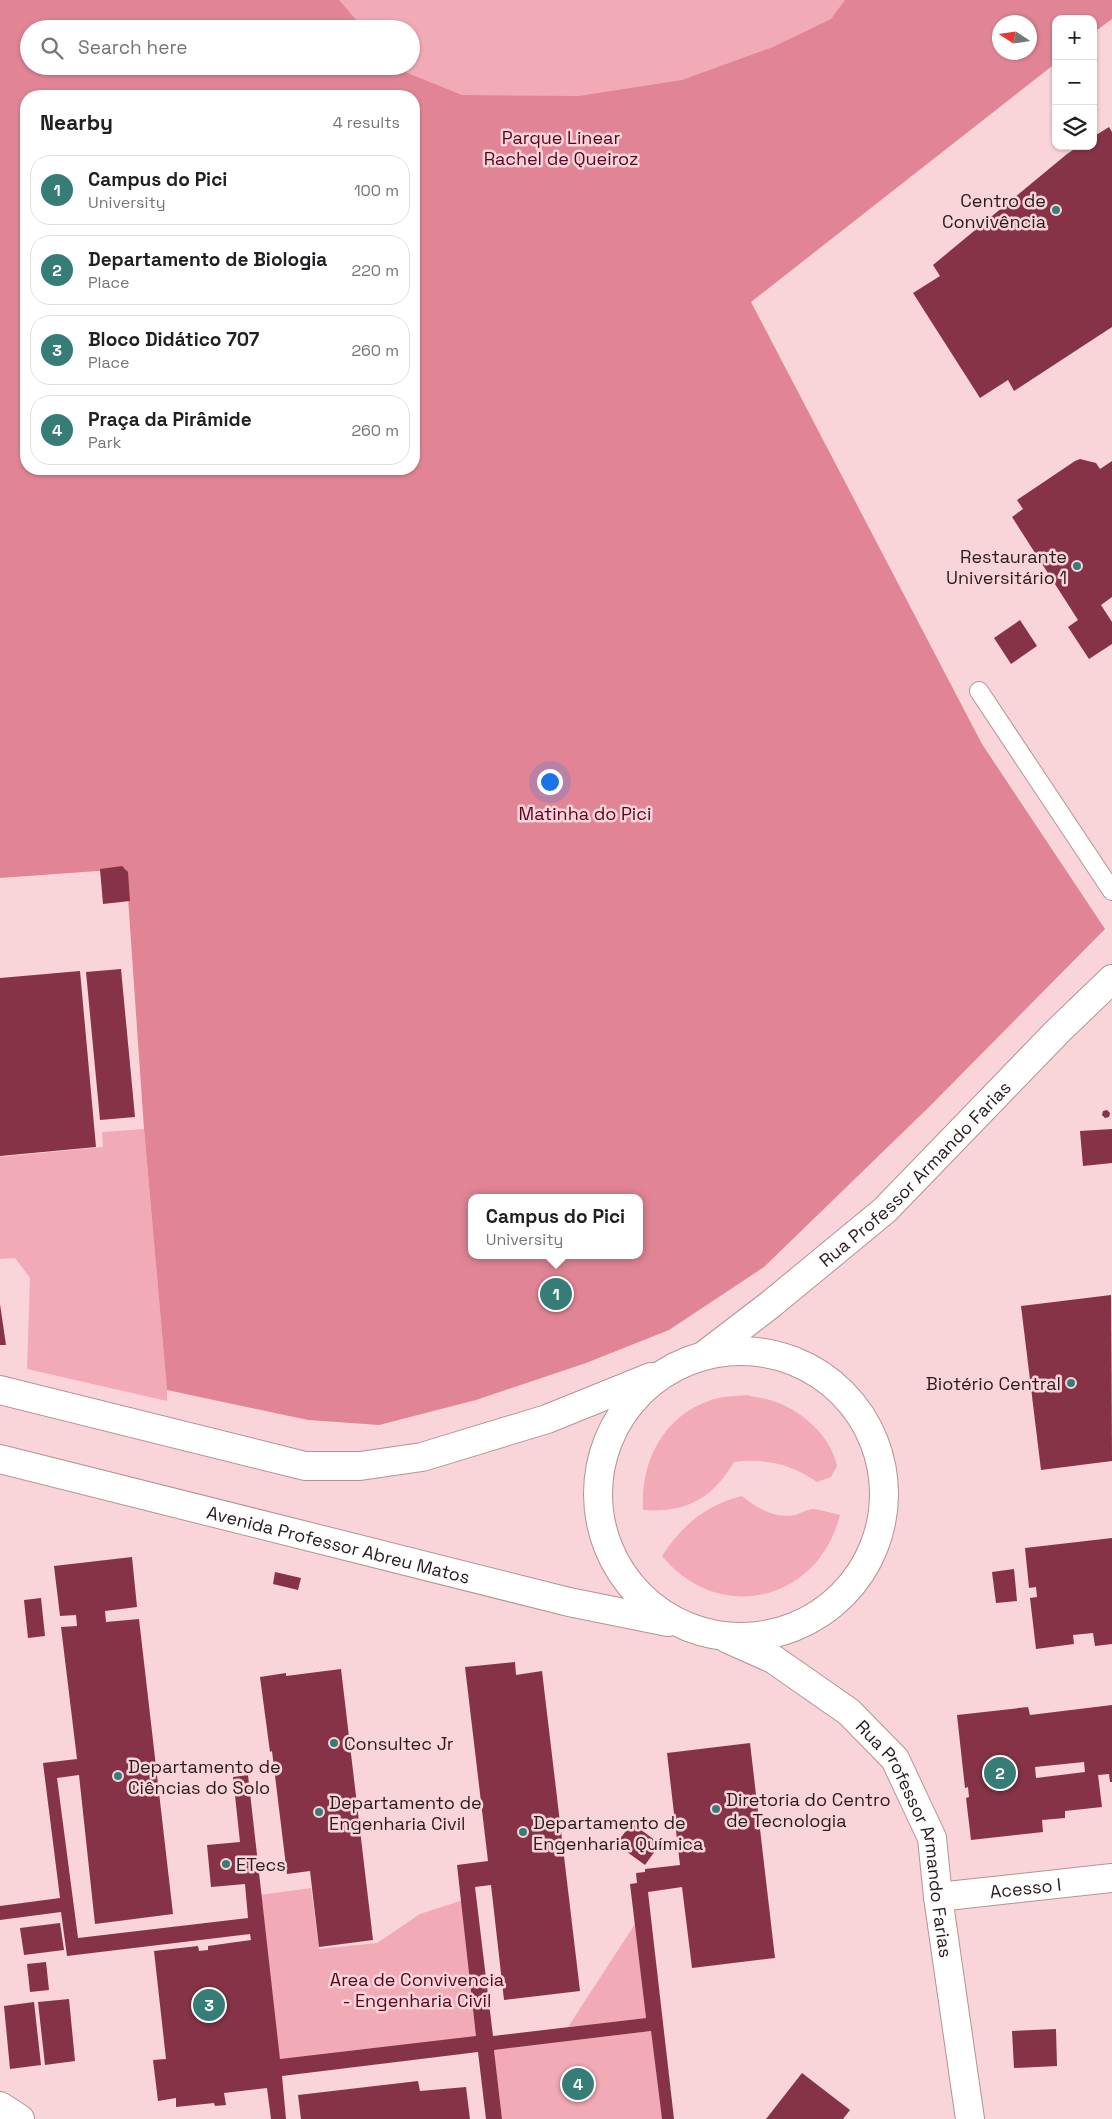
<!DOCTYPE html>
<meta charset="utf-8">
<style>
:root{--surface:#fff;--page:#f6f6f6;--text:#202124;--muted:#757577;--line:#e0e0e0;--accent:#367d77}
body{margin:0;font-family:"Space Grotesk",sans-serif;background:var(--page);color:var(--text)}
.controls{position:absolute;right:15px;top:15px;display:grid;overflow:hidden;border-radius:10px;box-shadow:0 1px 4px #0004}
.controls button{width:45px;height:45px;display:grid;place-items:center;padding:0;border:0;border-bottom:1px solid var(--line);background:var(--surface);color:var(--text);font:25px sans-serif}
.compass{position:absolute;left:992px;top:15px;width:45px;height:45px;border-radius:50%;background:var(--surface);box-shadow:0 1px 4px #0004;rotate:282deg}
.you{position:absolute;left:549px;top:781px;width:18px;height:18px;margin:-12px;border:4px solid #fff;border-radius:50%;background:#1a73e8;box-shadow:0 0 0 8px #1a73e833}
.badge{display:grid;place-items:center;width:32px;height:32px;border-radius:50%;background:var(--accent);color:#fff;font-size:16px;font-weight:700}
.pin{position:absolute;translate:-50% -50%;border:2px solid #fff;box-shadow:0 1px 5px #0006}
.popup{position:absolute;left:468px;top:1194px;width:175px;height:65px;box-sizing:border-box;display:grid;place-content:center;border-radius:10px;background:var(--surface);filter:drop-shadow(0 1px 4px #0005);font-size:16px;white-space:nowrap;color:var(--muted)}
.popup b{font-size:19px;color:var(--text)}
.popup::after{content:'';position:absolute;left:50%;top:100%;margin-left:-10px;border:10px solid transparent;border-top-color:var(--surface)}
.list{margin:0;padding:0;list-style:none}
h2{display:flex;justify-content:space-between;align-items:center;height:65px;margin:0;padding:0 20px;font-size:21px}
h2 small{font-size:16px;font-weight:400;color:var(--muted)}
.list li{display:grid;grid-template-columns:32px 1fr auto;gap:15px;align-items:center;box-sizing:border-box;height:70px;margin:0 10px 10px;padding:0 10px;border:1px solid var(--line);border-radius:20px}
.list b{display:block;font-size:19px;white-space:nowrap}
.list p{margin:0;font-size:16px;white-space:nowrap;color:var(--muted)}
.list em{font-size:16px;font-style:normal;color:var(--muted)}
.icon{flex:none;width:28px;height:28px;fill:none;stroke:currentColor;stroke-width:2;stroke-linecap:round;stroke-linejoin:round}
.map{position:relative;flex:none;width:1112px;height:2119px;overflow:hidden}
.search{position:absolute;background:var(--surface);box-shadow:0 1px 4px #0004;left:20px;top:20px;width:400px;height:55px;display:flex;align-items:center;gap:12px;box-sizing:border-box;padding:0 18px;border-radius:28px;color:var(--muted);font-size:19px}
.panel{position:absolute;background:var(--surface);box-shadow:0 1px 4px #0004;left:20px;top:90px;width:400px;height:385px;border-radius:20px}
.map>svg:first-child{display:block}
</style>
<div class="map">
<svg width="1112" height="2119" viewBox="0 0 1112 2119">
<rect width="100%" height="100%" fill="#f9d5da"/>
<g fill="#f2aab6" fill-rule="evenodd">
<path d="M0,0H1099L1000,22L869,113L414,96H26V469L40,769ZM29,29H411V66H29Z"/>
<polygon points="144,1129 167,1390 167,1401 27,1369 30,1278 15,1258 0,1259 0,1157 103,1147 102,1132"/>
<path d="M747,1395C754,1397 763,1398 770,1400C799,1408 831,1435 837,1466L831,1477L817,1482C791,1464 765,1458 734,1462C712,1499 686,1513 643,1510C640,1457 668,1408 723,1397C731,1396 739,1396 747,1395Z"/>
<path d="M742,1496C757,1508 774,1519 795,1515C801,1513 808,1509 813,1509C822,1510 831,1513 840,1515C818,1602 719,1625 662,1556C682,1525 706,1505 742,1496Z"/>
<polygon points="311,1888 319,1949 377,1943 420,1914 469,1898 485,2043 273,2068 253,1896"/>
<polygon points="635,1924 646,2018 568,2027"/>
<polygon points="651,2031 662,2119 502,2119 494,2050"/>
</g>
<path fill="#e18596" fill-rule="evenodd" d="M0,0H339L364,29H29V66H397L400,70L462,95L579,96L682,80L773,47L831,19L845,0H1112V19L1093,33V19H1056V63L751,302L982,744L1105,929L929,1107L764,1267L669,1330L586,1363L476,1400L379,1425L308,1420L167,1390L144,1129L126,869L0,878ZM1000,22H1030V52H1000ZM26,96H414V469H26ZM472,1198H640V1255H472Z"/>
<g fill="#863347" fill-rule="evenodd">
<polygon points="1109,127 1112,132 1112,327 1014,391 1008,380 980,398 913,293 940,276 933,265 1067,154 1079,146 1093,146 1093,137"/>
<polygon points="1080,459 1096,463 1100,469 1112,461 1112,597 1101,605 1112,622 1112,644 1089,659 1068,627 1078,620 1012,517 1023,509 1017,500 1075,461"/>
<polygon points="1020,620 1037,646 1011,664 994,638"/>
<polygon points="122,866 128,872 130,901 103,904 100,869"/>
<polygon points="121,969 135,1117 100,1120 86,972"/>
<polygon points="80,971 96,1147 0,1156 0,978"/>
<polygon points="1107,1110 1110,1113 1109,1117 1105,1118 1102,1115 1103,1111"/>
<polygon points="1112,1129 1112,1163 1083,1166 1080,1131"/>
<polygon points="1111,1295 1112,1461 1041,1470 1021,1306"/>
<polygon points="0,1304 6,1345 0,1345"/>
<polygon points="1112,1538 1112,1644 1095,1646 1093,1633 1073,1635 1074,1644 1036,1649 1030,1598 1037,1597 1036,1587 1029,1588 1025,1548"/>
<polygon points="132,1557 137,1607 105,1611 106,1622 139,1619 173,1914 95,1924 79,1775 57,1778 78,1938 248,1918 245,1884 211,1887 207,1845 240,1842 233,1777 248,1775 280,2059 476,2036 457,1865 488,1861 465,1667 515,1662 516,1675 542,1671 580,1991 504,2000 491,1885 475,1887 493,2036 646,2018 630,1884 637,1883 636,1873 645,1872 645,1869 680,1865 667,1753 750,1743 775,1958 692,1968 682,1887 648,1892 674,2119 662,2119 651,2031 494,2050 502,2119 486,2119 478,2052 282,2076 286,2119 271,2119 267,2088 224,2093 226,2105 215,2106 214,2103 176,2107 176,2098 158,2101 153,2060 166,2059 154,1951 198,1946 199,1951 208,1950 208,1946 251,1940 250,1934 67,1956 61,1912 0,1920 0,1906 60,1898 43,1763 77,1759 61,1627 77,1626 76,1615 60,1616 54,1566"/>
<polygon points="1014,1569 1017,1601 996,1603 992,1572"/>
<polygon points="275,1572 301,1578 298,1590 273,1584"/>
<polygon points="41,1598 45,1636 28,1638 24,1600"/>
<polygon points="341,1669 373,1940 319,1947 310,1871 287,1874 272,1751 270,1752 260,1677 286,1673 286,1676"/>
<path d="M1112,1705V1782H1110L1109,1774L1098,1775L1102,1807L1065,1811V1818L1042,1820L1043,1832L971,1840L966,1798L969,1797L968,1787L965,1788L957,1715L1028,1707L1030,1715ZM1084,1762L1085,1772L1036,1778L1035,1767Z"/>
<polygon points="632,1823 660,1844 645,1865 616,1844"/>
<polygon points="60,1923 64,1950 24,1955 20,1928"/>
<polygon points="46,1962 49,1990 30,1992 27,1964"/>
<polygon points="69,1999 75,2061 45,2065 38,2002"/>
<polygon points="34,2002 41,2065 10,2069 4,2006"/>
<polygon points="1056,2029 1057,2066 1014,2068 1012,2031"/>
<polygon points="802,2073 850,2110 843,2119 766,2119"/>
<polygon points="418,2081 420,2091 466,2087 470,2119 301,2119 298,2095"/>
</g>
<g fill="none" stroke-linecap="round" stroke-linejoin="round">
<g stroke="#b49297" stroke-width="20">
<polyline id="lane" points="979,691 1112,891"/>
</g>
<g stroke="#b49297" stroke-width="30">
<g id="street">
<circle cx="741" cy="1494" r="143"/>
<path id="s1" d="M707,1353L771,1304L885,1210L1058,1031L1112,979"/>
<polyline points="0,1390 305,1466 360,1466 422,1457 547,1419 651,1377"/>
<path id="s2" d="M0,1459L569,1602L668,1622"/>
<path id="s3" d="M728,1639L773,1659L849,1712L895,1759L932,1838L938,1897L970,2119"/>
<path id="s4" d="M938,1897L1112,1878"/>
<polyline points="0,2106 20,2119"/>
</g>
</g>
<use href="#lane" stroke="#fff" stroke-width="18"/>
<use href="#street" stroke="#fff" stroke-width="28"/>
</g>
<g fill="#367d77" stroke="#f9d5da" stroke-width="2">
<circle cx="1056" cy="210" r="5"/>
<circle cx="1077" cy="566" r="5"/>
<circle cx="1071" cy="1383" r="5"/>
<circle cx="334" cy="1743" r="5"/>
<circle cx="118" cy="1776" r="5"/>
<circle cx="716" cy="1809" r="5"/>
<circle cx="319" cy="1812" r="5"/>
<circle cx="523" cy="1832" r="5"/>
<circle cx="226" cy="1864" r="5"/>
</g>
<g text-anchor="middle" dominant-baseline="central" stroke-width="5" stroke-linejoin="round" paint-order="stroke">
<g font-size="18" fill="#580322" stroke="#f9d5da">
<text x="561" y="137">Parque Linear<tspan x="561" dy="21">Rachel de Queiroz</tspan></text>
<text x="585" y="813">Matinha do Pici</text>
<text x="417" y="1979">Area de Convivencia<tspan x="417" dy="21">- Engenharia Civil</tspan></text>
</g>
<g font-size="18" fill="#281b1d" stroke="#f9d5da" text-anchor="start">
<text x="1046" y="200" text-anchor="end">Centro de<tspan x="1046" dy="21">Convivência</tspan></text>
<text x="1067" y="556" text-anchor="end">Restaurante<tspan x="1067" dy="21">Universitário 1</tspan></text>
<text x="1061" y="1383" text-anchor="end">Biotério Central</text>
<text x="344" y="1743">Consultec Jr</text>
<text x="128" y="1766">Departamento de<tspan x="128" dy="21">Ciências do Solo</tspan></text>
<text x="726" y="1799">Diretoria do Centro<tspan x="726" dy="21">de Tecnologia</tspan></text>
<text x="329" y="1802">Departamento de<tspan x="329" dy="21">Engenharia Civil</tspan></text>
<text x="533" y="1822">Departamento de<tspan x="533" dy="21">Engenharia Química</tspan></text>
<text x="236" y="1864">ETecs</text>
</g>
<g font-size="18" fill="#281b1d" stroke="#f9d5da">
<text stroke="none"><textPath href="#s1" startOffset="275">Rua Professor Armando Farias</textPath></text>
<text stroke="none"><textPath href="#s2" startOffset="349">Avenida Professor Abreu Matos</textPath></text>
<text stroke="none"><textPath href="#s3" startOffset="286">Rua Professor Armando Farias</textPath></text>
<text stroke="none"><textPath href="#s4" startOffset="88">Acesso I</textPath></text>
</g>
</g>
</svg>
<div class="controls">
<button>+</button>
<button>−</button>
<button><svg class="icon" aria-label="layers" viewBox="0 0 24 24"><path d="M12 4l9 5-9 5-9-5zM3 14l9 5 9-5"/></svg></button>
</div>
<svg class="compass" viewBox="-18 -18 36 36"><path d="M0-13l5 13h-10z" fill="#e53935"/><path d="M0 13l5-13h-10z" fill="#757577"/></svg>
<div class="you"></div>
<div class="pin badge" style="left:556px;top:1294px">1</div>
<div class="popup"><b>Campus do Pici</b>University</div>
<div class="pin badge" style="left:1000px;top:1773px">2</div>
<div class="pin badge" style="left:209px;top:2005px">3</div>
<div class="pin badge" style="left:578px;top:2084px">4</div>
<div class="search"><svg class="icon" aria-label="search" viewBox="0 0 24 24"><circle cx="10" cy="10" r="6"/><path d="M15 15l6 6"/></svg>Search here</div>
<section class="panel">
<h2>Nearby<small>4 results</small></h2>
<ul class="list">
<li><span class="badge">1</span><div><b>Campus do Pici</b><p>University</p></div><em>100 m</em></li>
<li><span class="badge">2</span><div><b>Departamento de Biologia</b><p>Place</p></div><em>220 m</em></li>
<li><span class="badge">3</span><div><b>Bloco Didático 707</b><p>Place</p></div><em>260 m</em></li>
<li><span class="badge">4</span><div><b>Praça da Pirâmide</b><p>Park</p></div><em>260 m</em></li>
</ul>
</section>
</div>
